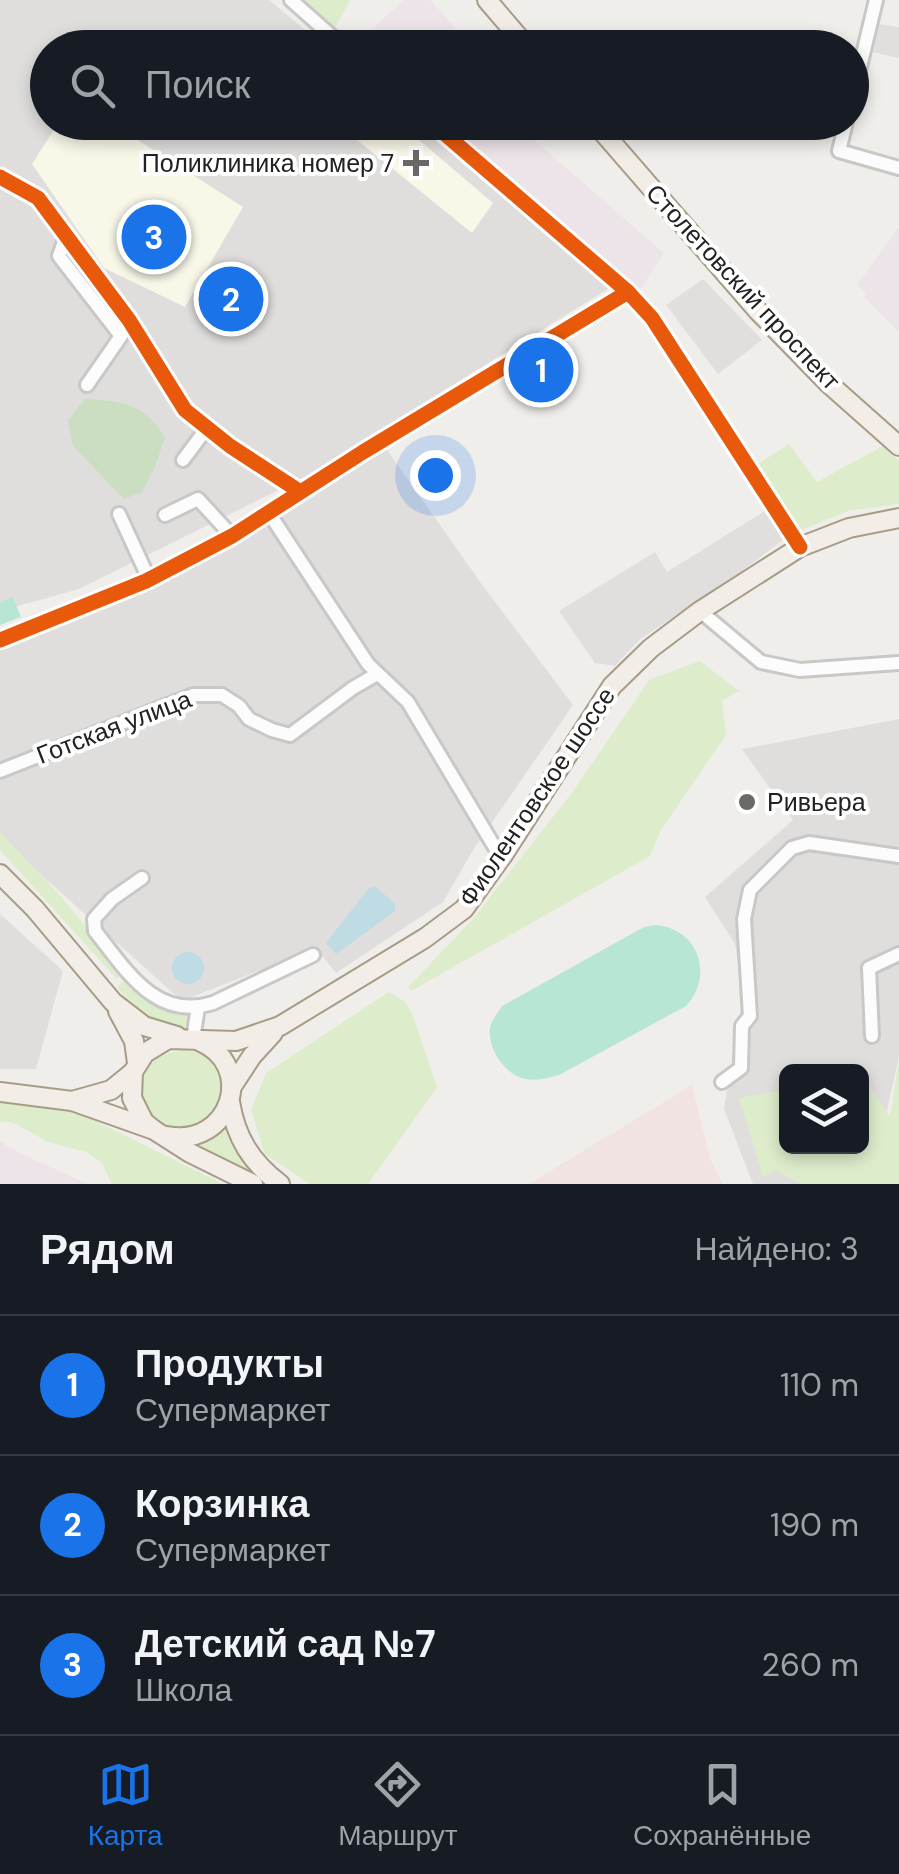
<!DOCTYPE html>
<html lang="ru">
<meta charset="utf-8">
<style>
:root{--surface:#171b24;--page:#242831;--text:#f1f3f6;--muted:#9ea1a6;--line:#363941;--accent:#1a73e8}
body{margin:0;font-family:"DM Sans",sans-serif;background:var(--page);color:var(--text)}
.controls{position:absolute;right:30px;bottom:30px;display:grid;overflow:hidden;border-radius:15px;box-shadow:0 5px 15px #0003}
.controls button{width:90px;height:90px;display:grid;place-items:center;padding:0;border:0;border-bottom:2px solid var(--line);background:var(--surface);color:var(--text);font:50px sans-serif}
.you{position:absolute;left:435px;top:475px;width:35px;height:35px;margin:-25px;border:8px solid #fff;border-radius:50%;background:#1a73e8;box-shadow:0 0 0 15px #1a73e833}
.badge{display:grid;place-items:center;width:65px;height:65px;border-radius:50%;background:var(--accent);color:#fff;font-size:32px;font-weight:700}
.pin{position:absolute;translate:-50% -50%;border:5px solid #fff;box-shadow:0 2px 10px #0006}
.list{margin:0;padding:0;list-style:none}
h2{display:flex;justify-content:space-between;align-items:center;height:130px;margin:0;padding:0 40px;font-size:42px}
h2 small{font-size:32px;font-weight:400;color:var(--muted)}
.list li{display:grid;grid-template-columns:65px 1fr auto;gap:30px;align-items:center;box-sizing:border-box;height:140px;padding:0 40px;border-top:2px solid var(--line)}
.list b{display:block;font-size:38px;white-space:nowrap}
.list p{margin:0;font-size:32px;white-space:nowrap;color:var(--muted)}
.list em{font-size:32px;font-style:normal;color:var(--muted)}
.icon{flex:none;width:55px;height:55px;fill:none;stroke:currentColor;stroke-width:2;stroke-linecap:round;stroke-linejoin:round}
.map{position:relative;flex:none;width:899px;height:1184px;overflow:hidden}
.search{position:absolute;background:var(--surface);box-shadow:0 5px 15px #0003;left:30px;right:30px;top:30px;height:110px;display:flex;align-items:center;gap:25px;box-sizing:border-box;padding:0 35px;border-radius:55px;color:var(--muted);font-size:38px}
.sheet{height:550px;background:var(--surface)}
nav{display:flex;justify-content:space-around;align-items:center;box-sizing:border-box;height:140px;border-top:2px solid var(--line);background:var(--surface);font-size:28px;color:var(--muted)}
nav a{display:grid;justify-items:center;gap:5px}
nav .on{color:var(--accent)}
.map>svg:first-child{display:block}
</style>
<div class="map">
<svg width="899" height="1184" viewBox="0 0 899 1184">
<rect width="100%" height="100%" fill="#f0eeeb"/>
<g fill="#dfdedc" fill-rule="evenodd">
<polygon points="0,0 269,0 326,47 48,48 48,122 415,123 611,287 301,479 79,589 0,611"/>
<polygon points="385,447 483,586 573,705 475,847 443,902 336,973 316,948 182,1001 0,838 0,645 222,550"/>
<path d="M899,719V1056L886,1115L899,1184H753L724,1109L743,994L735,944L705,897L793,820L742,749ZM786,1072H862V1146H786Z"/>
<polygon points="0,914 63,971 36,1069 0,1069"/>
</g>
<polygon fill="#f1e3e1" points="692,1085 710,1159 723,1184 529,1184"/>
<g fill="#ede4e9">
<polygon points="404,0 430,0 455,27 444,40 452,47 354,45"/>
<polygon points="444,123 537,123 544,128 535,141 664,253 640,290"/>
<polygon points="899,227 899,332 864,297 866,293 857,285"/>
<polygon points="0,1141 16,1151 87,1184 0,1184"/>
</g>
<g fill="#f8f7e8">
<polygon points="59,122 111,123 243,207 185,307 104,268 32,164"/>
<polygon points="336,123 399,123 493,203 472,233"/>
</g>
<g fill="#ddeccb">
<polygon points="303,0 350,0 335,28"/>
<polygon points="789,444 817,482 883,446 899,461 899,504 848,511 799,531 758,464"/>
<polygon points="700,661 739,691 722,701 726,735 661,830 650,856 411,991 408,987 473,919 571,794 650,679"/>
<polygon points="0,832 59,894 123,972 117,979 0,850"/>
<polygon points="128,976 189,1014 189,1024 184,1028 150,1019 117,988"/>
<polygon points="389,992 405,1002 412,1013 437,1087 368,1184 310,1184 265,1154 251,1110 266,1073"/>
<path d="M184,1050C230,1057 227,1088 212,1122L171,1132C131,1107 130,1056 184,1050Z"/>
<polygon points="899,1059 899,1184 801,1184 775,1170 763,1177 739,1098 786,1089 786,1146 862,1146 862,1076 890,1116"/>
<polygon points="0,1103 77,1112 223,1184 112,1184 101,1162 86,1152 48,1142 14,1123 0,1121"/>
<polygon points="229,1123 267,1184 190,1147 212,1138"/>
</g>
<path fill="#cbdec1" d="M85,399C120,400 148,405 165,438L154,469L142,492L124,499L73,446L68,420Z"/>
<g fill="#b7e6d2">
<polygon points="13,597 21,617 0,625 0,602"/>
<path d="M656,925C699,929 714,976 686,1006L559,1075C548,1078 538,1081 526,1079C506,1076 487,1049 490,1028C491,1020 498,1013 502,1006L644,927Z"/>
</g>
<g fill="#e0dfde">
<polygon points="879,24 899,27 899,58 873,52"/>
<polygon points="703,279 762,340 718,374 666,305"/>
<polygon points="765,511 783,540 726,583 640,639 615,666 595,663 559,611 655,552 667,572"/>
</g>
<g fill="#bfdbe3">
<polygon points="376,887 395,904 395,911 336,954 326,943 369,888"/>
<circle cx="188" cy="968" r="16"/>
</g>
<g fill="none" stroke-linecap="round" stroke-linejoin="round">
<g stroke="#c9c8c7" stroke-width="18">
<g id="minor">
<polyline points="291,0 345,48"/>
<polyline points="852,100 876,0"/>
<polyline points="431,122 628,292 652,318 800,547"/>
<polyline points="846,122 839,151 899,168"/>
<polyline points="0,177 38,198 129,320 185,410 230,446 299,491"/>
<polyline points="66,236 59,256 121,336 87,385"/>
<polyline points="183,460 207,428"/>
<polyline points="269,513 368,664 408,702 494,846 503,855"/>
<polyline points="119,514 149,579"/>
<polyline points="165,515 198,499 232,536"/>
<polyline points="700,611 761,662 800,670 899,663"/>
<polyline points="0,640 146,581 232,536 363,452 628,292"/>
<polyline points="0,771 193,695 222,695 239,706 249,719 272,730 290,735 353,688 377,674"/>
<path d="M142,878L112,899L94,919L95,931C126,970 156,1021 213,1003L313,955"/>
<polyline points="872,1036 869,968 899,954"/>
<polyline points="193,1039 198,1007"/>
<polyline points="722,1082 741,1068 742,1026 750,1016 744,919 750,890 792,848 809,843 899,856"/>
</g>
</g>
<g stroke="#a79c86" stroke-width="22">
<g id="major">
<polyline points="487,0 528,48"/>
<polyline points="594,122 758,311 828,383 899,446"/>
<polyline points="0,874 35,909 113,1002 144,1026 177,1036"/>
<polyline points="118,1011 134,1041 137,1063"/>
<polyline points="231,1088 252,1056 273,1033"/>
<polyline points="0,1092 72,1101 154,1130 190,1153 253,1184"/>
<polyline points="72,1101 111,1090 133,1072"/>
<path d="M230,1102C236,1138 251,1162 280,1184"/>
<polyline points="154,1130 144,1122 132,1098 133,1072 145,1053 168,1039 236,1041 280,1026 425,938 464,909 503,855 612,686 651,648 700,611 800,547 849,528 899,518"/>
<path d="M167,1136C231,1148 257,1065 199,1041"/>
</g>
</g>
<use href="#minor" stroke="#fdfcfc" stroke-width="12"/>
<use href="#major" stroke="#f3ede7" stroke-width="18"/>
<g stroke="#fff" stroke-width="21">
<g id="cycleway">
<polyline points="431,122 628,292 652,318 800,547"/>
<polyline points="0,177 38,198 129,320 185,410 230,446 299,491"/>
<polyline points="0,640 146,581 232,536 363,452 628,292"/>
</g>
</g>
<use href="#cycleway" stroke="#e8590c" stroke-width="15"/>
</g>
<g fill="#6a6968" stroke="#fff" stroke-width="4">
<path d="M411 148h10v10h10v10h-10v10h-10v-10h-10v-10h10z"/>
<circle cx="747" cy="802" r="10"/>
</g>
<g text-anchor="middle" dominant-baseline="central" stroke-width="8" stroke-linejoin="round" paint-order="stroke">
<g font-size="25" fill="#222" stroke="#fff" text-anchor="end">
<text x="394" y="163">Поликлиника номер 7</text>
<text x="767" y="802" text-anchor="start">Ривьера</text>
</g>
<g font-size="25" fill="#222" stroke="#fff">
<text transform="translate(743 287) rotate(47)">Столетовский проспект</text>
<text transform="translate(114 727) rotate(-21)">Готская улица</text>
<text transform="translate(537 797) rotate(-56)">Фиолентовское шоссе</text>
</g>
</g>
</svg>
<div class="controls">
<button><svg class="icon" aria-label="layers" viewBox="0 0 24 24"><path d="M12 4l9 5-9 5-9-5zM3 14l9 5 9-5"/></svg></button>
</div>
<div class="you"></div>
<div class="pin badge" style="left:541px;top:370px">1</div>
<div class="pin badge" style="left:231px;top:299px">2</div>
<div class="pin badge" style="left:154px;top:237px">3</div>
<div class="search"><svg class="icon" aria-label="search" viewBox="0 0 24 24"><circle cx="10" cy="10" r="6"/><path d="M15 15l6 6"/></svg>Поиск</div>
</div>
<section class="sheet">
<h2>Рядом<small>Найдено: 3</small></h2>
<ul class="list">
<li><span class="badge">1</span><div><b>Продукты</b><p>Супермаркет</p></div><em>110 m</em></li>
<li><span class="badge">2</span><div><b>Корзинка</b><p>Супермаркет</p></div><em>190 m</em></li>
<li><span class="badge">3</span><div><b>Детский сад №7</b><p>Школа</p></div><em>260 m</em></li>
</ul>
</section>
<nav>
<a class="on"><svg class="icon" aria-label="map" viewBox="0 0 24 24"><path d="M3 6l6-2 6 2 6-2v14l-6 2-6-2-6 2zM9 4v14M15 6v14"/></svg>Карта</a>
<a><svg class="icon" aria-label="directions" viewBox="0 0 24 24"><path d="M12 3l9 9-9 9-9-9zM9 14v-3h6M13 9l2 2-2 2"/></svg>Маршрут</a>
<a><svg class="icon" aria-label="saved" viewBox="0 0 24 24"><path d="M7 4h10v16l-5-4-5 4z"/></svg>Сохранённые</a>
</nav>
